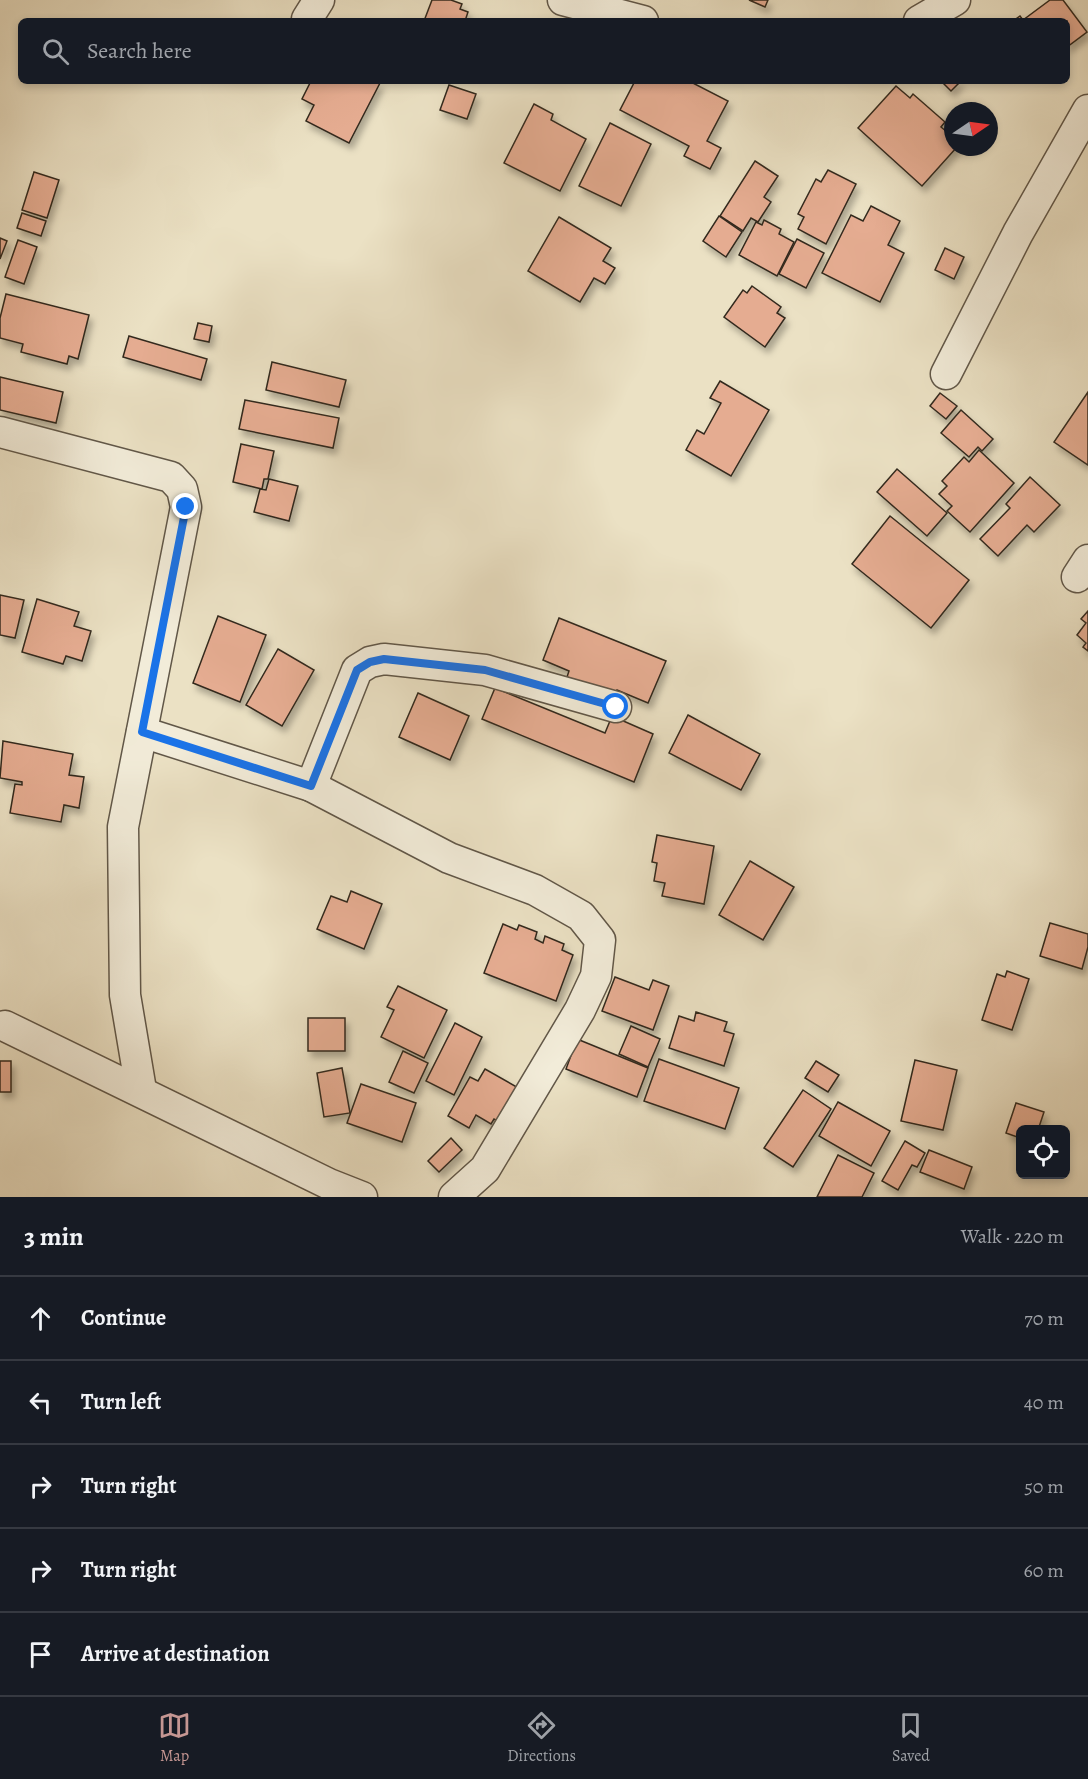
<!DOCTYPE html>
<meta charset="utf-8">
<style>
:root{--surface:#171b24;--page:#242831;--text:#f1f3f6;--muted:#9ea1a6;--line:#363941;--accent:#c59692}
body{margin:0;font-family:Alegreya,serif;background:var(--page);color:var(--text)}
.controls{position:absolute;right:18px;bottom:18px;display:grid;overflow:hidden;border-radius:9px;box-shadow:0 3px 9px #0003}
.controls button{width:54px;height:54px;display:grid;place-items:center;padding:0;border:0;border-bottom:2px solid var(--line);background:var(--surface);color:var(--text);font:30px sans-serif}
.compass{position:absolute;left:944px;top:102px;width:54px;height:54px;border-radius:50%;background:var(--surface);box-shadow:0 3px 9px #0003;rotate:77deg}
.stop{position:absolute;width:18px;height:18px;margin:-14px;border:4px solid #1a73e8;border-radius:50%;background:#fff}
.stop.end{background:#1a73e8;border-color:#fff;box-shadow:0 2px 6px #0008}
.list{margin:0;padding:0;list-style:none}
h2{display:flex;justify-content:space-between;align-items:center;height:78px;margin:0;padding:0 24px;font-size:26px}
h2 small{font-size:20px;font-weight:400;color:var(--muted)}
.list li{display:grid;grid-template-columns:39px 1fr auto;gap:18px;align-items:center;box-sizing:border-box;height:84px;padding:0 24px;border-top:2px solid var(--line)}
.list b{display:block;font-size:22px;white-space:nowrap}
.list em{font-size:20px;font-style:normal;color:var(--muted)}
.icon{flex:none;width:33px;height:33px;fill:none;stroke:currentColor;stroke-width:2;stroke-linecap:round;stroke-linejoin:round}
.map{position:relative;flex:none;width:1088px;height:1197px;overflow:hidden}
.search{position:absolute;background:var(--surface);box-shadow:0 3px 9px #0003;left:18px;right:18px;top:18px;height:66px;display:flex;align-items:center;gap:15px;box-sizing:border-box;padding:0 21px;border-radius:9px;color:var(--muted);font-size:22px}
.sheet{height:498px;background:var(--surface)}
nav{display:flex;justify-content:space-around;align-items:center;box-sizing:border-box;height:84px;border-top:2px solid var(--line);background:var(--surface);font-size:16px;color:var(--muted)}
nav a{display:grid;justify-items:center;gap:3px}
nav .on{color:var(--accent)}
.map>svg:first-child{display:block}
</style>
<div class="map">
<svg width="1088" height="1197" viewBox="0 0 1088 1197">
<defs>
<filter id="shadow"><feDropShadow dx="3.5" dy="6" stdDeviation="3" flood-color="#0004"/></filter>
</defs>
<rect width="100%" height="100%" fill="#ebe1c4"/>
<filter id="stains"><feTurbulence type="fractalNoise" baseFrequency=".00333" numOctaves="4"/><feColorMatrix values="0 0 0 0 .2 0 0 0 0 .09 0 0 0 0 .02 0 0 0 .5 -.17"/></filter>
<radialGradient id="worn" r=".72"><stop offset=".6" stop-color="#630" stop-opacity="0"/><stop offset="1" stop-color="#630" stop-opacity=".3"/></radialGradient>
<g fill="#e5ac91" stroke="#33291e" stroke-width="1.5" filter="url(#shadow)">
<polygon points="432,0 451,0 462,4 460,9 468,12 465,21 424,21"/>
<polygon points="749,0 768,0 765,7"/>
<polygon points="1050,0 1063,0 1087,32 1067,47 1067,21 1013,21 1020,16 1023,20"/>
<polygon points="311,81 380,83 349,143 306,121 314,105 302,99"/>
<polygon points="635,81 689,81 728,101 707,141 721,148 710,169 684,156 689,146 620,110"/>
<polygon points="941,81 961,81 951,91"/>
<polygon points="449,85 476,94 467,119 440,110"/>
<polygon points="896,86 910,98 913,94 945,122 941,127 953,137 953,147 957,147 922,186 858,128"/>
<polygon points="534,104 553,114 551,120 586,139 560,191 504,163"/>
<polygon points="610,123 651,144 621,206 579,186"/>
<polygon points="755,161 778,176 764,197 771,202 758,222 751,218 743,231 720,216"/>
<polygon points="828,170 856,184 826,244 798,229 804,217 798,214 816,179 821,182"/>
<polygon points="34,172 59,180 47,218 22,210"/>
<polygon points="871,206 900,221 888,245 904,253 880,302 822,273 851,215 863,221"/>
<polygon points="22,213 46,221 41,236 17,228"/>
<polygon points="719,216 742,232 726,257 703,241"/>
<polygon points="559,217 611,248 603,261 615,268 605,284 594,278 580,302 528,271"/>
<polygon points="764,220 781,229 779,234 794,242 777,276 739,255 756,222 762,225"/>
<polygon points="0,238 7,241 0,259"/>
<polygon points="797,239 824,253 806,288 779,274"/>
<polygon points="18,240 37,247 24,284 5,277"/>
<polygon points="945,248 964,257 954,279 935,270"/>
<polygon points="752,286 781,307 777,313 785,318 765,347 724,317 743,290 747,293"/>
<polygon points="6,294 89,315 78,359 69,356 67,364 21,352 23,344 0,338 0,318"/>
<polygon points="198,323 212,326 209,342 194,339"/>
<polygon points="129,336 207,359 201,380 123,357"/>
<polygon points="272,362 346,380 339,407 266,390"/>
<polygon points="0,377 63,392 56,423 0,410"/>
<polygon points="720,381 769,410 731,476 686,450 697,430 704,434 721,403 710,398"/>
<polygon points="1088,392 1088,465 1054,442"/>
<polygon points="940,393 957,406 946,419 930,406"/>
<polygon points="245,400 339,418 333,448 239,429"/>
<polygon points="961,410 993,439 982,451 978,447 969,457 941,433"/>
<polygon points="241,444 274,451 268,479 264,479 262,489 233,482"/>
<polygon points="979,450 1014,483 970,532 947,511 952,506 939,494 947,486 942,481 964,457 969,462"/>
<polygon points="897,469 947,513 927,536 877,492"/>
<polygon points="1030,477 1060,505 1034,532 1027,525 998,556 980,539 1010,508 1006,504"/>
<polygon points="269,479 298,486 289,521 254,512 260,489 266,490"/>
<polygon points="890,516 969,580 931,628 852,564"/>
<polygon points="0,595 24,600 15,638 0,635"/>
<polygon points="37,599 79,612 74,626 91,631 82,661 66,656 63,664 22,652"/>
<polygon points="1088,611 1088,651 1083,647 1086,643 1077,635 1086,623 1081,619"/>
<polygon points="218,616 266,635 240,702 193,683"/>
<polygon points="559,618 666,661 648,703 617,690 614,696 567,677 569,671 543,660"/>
<polygon points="278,649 314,670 282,726 246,705"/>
<polygon points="495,688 605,733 612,716 653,734 634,782 482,719"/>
<polygon points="418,693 469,716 450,760 399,737"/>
<polygon points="688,715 760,754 741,790 669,753"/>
<polygon points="3,741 73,754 69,775 84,777 79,808 64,805 61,822 10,813 15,784 22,785 22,782 0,778"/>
<polygon points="657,835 714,846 704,904 662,896 665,883 654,881 657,863 652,862"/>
<polygon points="750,861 794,887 763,940 719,915"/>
<polygon points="351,891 382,904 364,949 317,929 331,896 347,902"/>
<polygon points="1050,923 1088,934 1088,947 1082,969 1040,956"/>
<polygon points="503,924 517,930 519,925 537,932 535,939 543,943 545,936 564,944 562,950 573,955 556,1001 484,973"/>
<polygon points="1007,971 1029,979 1012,1030 982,1020 997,974 1005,977"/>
<polygon points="615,977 649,990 653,980 669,986 653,1030 602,1011"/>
<polygon points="398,986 447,1010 424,1058 381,1037 394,1010 387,1007"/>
<polygon points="696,1012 727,1022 724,1031 734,1034 724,1066 669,1048 679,1016 694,1021"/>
<rect x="308" y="1018" width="37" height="33"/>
<polygon points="455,1023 482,1037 454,1095 426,1081"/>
<polygon points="631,1026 660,1039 648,1067 619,1054"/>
<polygon points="577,1039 648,1068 637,1097 566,1069"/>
<polygon points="403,1051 428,1063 414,1093 389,1082"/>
<polygon points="659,1059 739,1088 725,1129 644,1101"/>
<polygon points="915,1060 957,1070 943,1130 901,1121"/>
<rect x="0" y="1061" width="11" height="31"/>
<polygon points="816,1061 839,1075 828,1092 805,1078"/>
<polygon points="342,1068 350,1113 324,1117 317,1073"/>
<polygon points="485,1069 522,1090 503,1124 494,1119 491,1124 476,1115 469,1128 448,1116 470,1077 478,1081"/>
<polygon points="361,1084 416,1103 402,1142 347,1123"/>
<polygon points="803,1090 831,1109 793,1167 764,1148"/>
<polygon points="838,1102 890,1131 871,1166 819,1136"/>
<polygon points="1016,1103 1044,1112 1038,1130 1020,1130 1020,1138 1006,1133"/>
<polygon points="451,1138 462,1150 439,1172 428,1161"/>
<polygon points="905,1141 925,1153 917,1167 912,1165 898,1190 882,1181"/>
<polygon points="929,1150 972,1167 964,1189 920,1172"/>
<polygon points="838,1155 874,1173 862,1197 817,1197"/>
</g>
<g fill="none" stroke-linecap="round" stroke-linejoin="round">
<g stroke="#615748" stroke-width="33">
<g id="minor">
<polyline points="563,0 643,21"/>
<polyline points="307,19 319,0"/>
<polyline points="919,21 955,0"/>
<polyline points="946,374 1018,233 1088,110"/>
<polyline points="0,432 171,477 182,489 186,507 123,827 125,995 141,1090"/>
<polyline points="1077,577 1088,560"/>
<polyline points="142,732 311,786"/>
<polyline points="5,1026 329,1184 362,1197"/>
<polyline points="454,1197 485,1169 580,1010 596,976 600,940 581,916 535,890 449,858 311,786 357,670 370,662 384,659 485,670 616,707"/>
</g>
</g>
<use href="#minor" stroke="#f2ecd9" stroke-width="30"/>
</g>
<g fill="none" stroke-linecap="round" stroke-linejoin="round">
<polyline stroke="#1a73e8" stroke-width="8" points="186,507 142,732 311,786 357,670 370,662 384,659 485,670 616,707"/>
</g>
<rect width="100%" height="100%" filter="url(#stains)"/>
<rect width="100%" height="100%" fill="url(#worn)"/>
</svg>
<div class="controls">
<button><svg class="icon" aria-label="locate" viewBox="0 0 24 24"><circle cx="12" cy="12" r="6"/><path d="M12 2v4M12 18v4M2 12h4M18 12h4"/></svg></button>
</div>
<svg class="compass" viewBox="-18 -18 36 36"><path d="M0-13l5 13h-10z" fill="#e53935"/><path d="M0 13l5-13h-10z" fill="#9ea1a6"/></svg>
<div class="stop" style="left:616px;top:707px"></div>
<div class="stop end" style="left:186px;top:507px"></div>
<div class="search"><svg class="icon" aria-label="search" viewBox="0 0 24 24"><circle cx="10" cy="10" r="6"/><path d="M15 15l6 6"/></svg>Search here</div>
</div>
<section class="sheet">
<h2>3 min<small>Walk · 220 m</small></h2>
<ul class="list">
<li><svg class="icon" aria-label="ahead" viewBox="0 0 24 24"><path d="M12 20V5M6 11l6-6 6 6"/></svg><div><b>Continue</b></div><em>70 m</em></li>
<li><svg class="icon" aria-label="left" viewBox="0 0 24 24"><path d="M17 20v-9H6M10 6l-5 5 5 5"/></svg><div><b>Turn left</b></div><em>40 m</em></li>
<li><svg class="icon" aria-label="right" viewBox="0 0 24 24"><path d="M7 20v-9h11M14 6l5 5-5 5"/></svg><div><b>Turn right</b></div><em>50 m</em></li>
<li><svg class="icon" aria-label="right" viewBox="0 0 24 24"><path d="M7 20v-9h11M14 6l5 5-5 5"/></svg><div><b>Turn right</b></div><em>60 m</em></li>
<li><svg class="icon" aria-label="arrive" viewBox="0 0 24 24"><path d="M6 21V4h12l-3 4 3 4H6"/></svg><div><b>Arrive at destination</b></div></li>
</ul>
</section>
<nav>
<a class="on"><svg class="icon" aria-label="map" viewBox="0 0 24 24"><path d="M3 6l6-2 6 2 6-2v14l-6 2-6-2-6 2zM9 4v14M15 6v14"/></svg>Map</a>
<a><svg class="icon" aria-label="directions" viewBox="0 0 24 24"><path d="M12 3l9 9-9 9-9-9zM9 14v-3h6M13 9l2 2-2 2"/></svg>Directions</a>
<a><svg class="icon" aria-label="saved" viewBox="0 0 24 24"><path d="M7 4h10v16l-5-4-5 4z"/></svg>Saved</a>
</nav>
